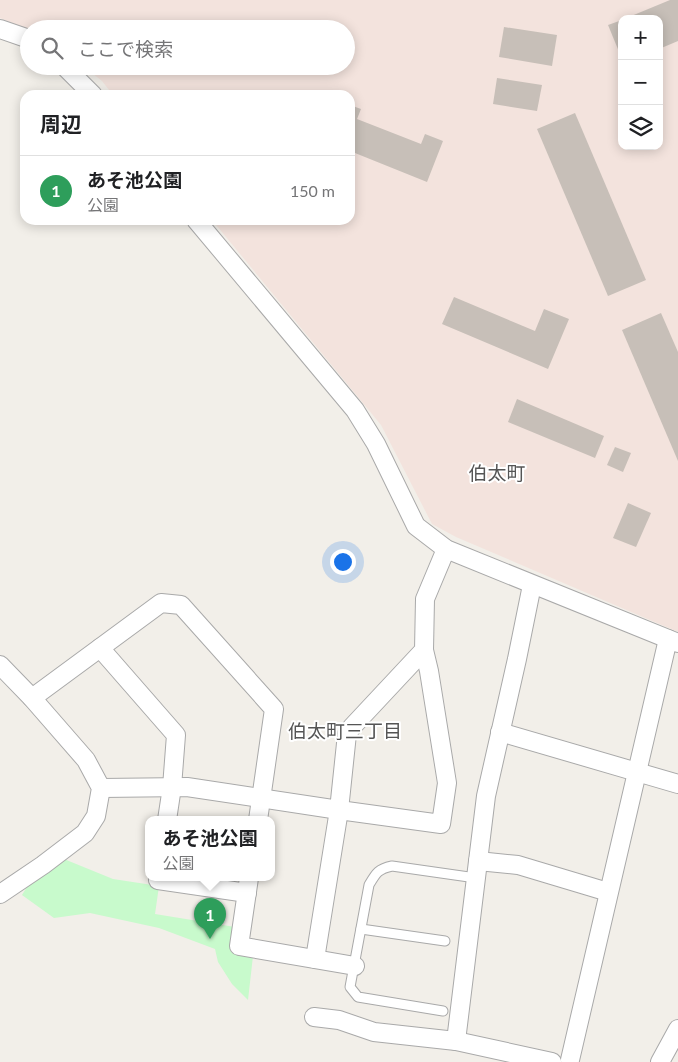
<!DOCTYPE html>
<html lang="ja">
<meta charset="utf-8">
<style>
:root{--surface:#fff;--page:#f6f6f6;--text:#202124;--muted:#757577;--line:#e0e0e0;--accent:#0f766e}
body{margin:0;font-family:Lato,"Noto Sans JP",sans-serif;background:var(--page);color:var(--text)}
.controls{position:absolute;right:15px;top:15px;display:grid;overflow:hidden;border-radius:10px;box-shadow:0 2px 12px #0003}
.controls button{width:45px;height:45px;display:grid;place-items:center;padding:0;border:0;border-bottom:1px solid var(--line);background:var(--surface);color:var(--text);font:25px sans-serif}
.you{position:absolute;left:342px;top:561px;width:18px;height:18px;margin:-12px;border:4px solid #fff;border-radius:50%;background:#1a73e8;box-shadow:0 0 0 8px #1a73e833}
.badge{display:grid;place-items:center;width:32px;height:32px;border-radius:50%;background:var(--accent);color:#fff;font-size:16px;font-weight:700}
.pin{position:absolute;translate:-50% -41px;filter:drop-shadow(0 1px 2px #0008)}
.pin::after{content:'';position:absolute;top:26px;width:18px;height:15px;background:inherit;clip-path:polygon(0 0,100% 0,50% 100%)}
.popup{position:absolute;left:145px;top:816px;width:130px;height:65px;box-sizing:border-box;display:grid;place-content:center;border-radius:10px;background:var(--surface);filter:drop-shadow(0 1px 4px #0005);font-size:16px;white-space:nowrap;color:var(--muted)}
.popup b{font-size:19px;color:var(--text)}
.popup::after{content:'';position:absolute;left:50%;top:100%;margin-left:-10px;border:10px solid transparent;border-top-color:var(--surface)}
.list{margin:0;padding:0;list-style:none}
h2{display:flex;justify-content:space-between;align-items:center;height:65px;margin:0;padding:0 20px;font-size:21px}
h2 small{font-size:16px;font-weight:400;color:var(--muted)}
.list li{display:grid;grid-template-columns:32px 1fr auto;gap:15px;align-items:center;box-sizing:border-box;height:70px;padding:0 20px;border-top:1px solid var(--line)}
.list b{display:block;font-size:19px;white-space:nowrap}
.list p{margin:0;font-size:16px;white-space:nowrap;color:var(--muted)}
.list em{font-size:16px;font-style:normal;color:var(--muted)}
.icon{flex:none;width:28px;height:28px;fill:none;stroke:currentColor;stroke-width:2;stroke-linecap:round;stroke-linejoin:round}
.map{position:relative;flex:none;width:678px;height:1062px;overflow:hidden}
.search{position:absolute;background:var(--surface);box-shadow:0 2px 12px #0003;left:20px;top:20px;width:335px;height:55px;display:flex;align-items:center;gap:12px;box-sizing:border-box;padding:0 18px;border-radius:28px;color:var(--muted);font-size:19px}
.panel{position:absolute;background:var(--surface);box-shadow:0 2px 12px #0003;left:20px;top:90px;width:335px;height:135px;border-radius:15px}
.map>svg:first-child{display:block}
</style>
<div class="map">
<svg width="678" height="1062" viewBox="0 0 678 1062">
<rect width="100%" height="100%" fill="#f2efe9"/>
<path fill="#f3e3dd" fill-rule="evenodd" d="M0,0H678V632L456,537L432,524L381,425L212,220H350V95H113L102,81L83,66H346V29H29V31L0,18ZM622,19H659V146H622Z"/>
<polygon fill="#c8facc" points="59,857 113,879 159,886 155,914 235,927 231,952 253,956 248,1000 232,984 218,962 215,949 159,928 90,913 54,918 22,895 33,877"/>
<g fill="#c7bfb8">
<polygon points="670,0 678,0 678,41 659,49 659,19 624,19"/>
<polygon points="622,20 622,59 608,25"/>
<polygon points="504,27 557,35 552,66 499,57"/>
<polygon points="497,78 542,85 537,111 493,104"/>
<polygon points="350,105 361,109 357,119 421,144 425,134 443,141 427,182 350,151"/>
<polygon points="575,113 646,280 608,296 537,129"/>
<polygon points="454,297 535,331 544,309 569,319 548,369 442,324"/>
<polygon points="661,313 678,352 678,461 622,330"/>
<polygon points="517,399 604,436 595,458 508,422"/>
<polygon points="615,447 631,453 623,472 607,465"/>
<polygon points="628,503 651,513 636,547 613,538"/>
</g>
<g fill="none" stroke-linecap="round" stroke-linejoin="round">
<g stroke="#a9a9a9" stroke-width="11">
<g id="lane">
<polyline points="361,929 445,941"/>
<path d="M443,1011L358,997L350,987L369,885C376,873 378,869 392,866L476,878"/>
</g>
</g>
<g stroke="#a9a9a9" stroke-width="20">
<g id="street">
<polyline points="0,29 29,39"/>
<polyline points="64,66 93,95"/>
<polyline points="196,220 355,410 376,444 416,526 446,549 678,643"/>
<polyline points="100,648 176,735 172,787 167,820"/>
<polyline points="0,665 32,698 86,760 101,788 96,816 85,833 43,865 0,894"/>
<polyline points="32,698 161,603 181,605 274,709 258,820"/>
<polyline points="500,732 678,784"/>
<polyline points="101,788 187,787 339,810 347,734 352,727 424,650 425,599 446,549"/>
<polyline points="478,861 518,865 608,892"/>
<polyline points="159,878 158,880 247,893"/>
<polyline points="249,878 239,946 355,966"/>
<polyline points="315,959 339,810 441,824 447,783 429,671 424,650"/>
<polyline points="314,1017 339,1020 374,1032 456,1041 552,1062"/>
<polyline points="456,1041 486,796 517,659 532,585"/>
<polyline points="570,1060 668,639"/>
<polyline points="660,1062 678,1029"/>
</g>
</g>
<use href="#lane" stroke="#fff" stroke-width="9"/>
<use href="#street" stroke="#fff" stroke-width="18"/>
</g>
<g text-anchor="middle" dominant-baseline="central" stroke-width="4" stroke-linejoin="round" paint-order="stroke">
<g font-size="19" fill="#555" stroke="#fff">
<text x="497" y="472">伯太町</text>
<text x="345" y="730">伯太町三丁目</text>
</g>
</g>
</svg>
<div class="controls">
<button>+</button>
<button>−</button>
<button><svg class="icon" aria-label="layers" viewBox="0 0 24 24"><path d="M12 4l9 5-9 5-9-5zM3 14l9 5 9-5"/></svg></button>
</div>
<div class="you"></div>
<div class="pin badge" style="left:210px;top:939px;background:#2e9e5b">1</div>
<div class="popup"><b>あそ池公園</b>公園</div>
<div class="search"><svg class="icon" aria-label="search" viewBox="0 0 24 24"><circle cx="10" cy="10" r="6"/><path d="M15 15l6 6"/></svg>ここで検索</div>
<section class="panel">
<h2>周辺<small></small></h2>
<ul class="list">
<li><span class="badge" style="background:#2e9e5b">1</span><div><b>あそ池公園</b><p>公園</p></div><em>150 m</em></li>
</ul>
</section>
</div>
